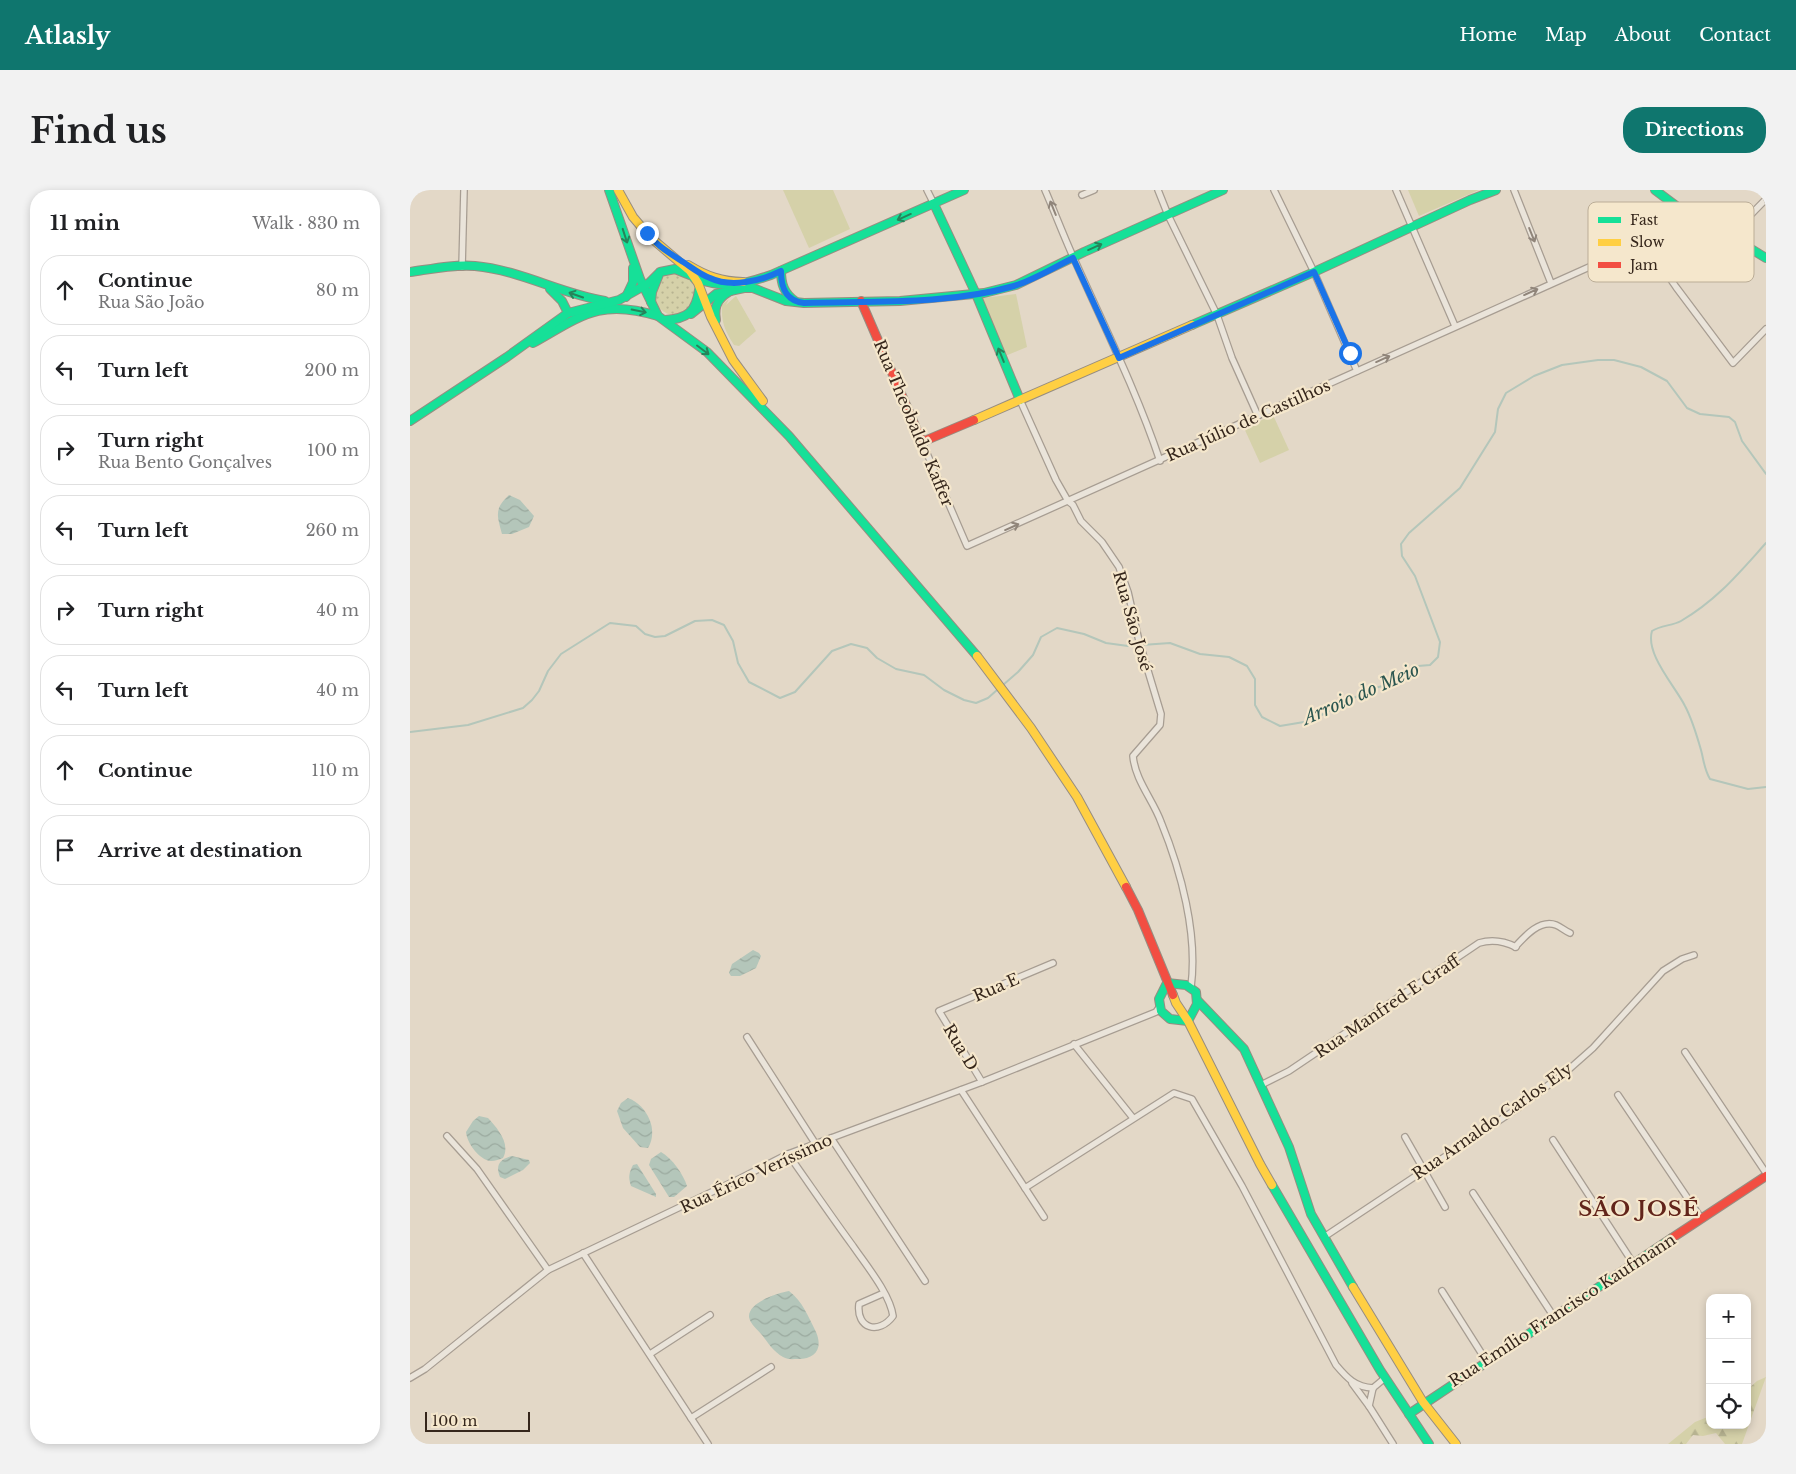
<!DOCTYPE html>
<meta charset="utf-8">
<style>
:root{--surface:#fff;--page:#f2f2f2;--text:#202124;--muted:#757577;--line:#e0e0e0;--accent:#0f766e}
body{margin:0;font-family:"Libre Baskerville",serif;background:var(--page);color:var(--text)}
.controls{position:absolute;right:15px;bottom:15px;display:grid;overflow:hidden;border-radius:10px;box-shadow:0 2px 8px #0003}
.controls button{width:45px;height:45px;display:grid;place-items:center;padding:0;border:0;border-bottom:1px solid var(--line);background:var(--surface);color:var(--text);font:25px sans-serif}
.scale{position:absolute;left:15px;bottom:12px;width:105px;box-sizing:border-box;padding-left:5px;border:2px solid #35261b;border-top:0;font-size:14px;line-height:18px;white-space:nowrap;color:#35261b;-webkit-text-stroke:4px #f5e7cc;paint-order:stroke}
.stop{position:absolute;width:15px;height:15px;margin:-11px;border:4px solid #1a73e8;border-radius:50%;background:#fff}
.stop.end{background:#1a73e8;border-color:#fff;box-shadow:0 1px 5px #0008}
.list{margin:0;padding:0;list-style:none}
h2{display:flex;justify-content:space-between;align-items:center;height:65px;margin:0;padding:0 20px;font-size:21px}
h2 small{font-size:16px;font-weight:400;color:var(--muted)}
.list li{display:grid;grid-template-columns:32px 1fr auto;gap:15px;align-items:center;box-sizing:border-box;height:70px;margin:0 10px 10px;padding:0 10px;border:1px solid var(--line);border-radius:20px}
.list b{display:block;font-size:19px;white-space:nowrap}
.list p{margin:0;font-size:16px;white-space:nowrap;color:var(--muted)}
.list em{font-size:16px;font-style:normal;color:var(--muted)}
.icon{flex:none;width:28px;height:28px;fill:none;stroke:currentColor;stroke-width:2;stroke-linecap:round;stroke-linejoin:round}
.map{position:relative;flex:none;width:1356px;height:1254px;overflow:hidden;border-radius:20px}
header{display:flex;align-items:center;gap:30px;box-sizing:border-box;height:70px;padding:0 25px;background:var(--accent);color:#fff}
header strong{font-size:24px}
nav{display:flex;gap:28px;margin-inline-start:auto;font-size:18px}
.intro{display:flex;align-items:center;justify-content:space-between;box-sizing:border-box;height:120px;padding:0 30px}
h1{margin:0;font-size:35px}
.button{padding:12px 22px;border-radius:20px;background:var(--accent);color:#fff;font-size:18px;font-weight:700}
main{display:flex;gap:30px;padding:0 30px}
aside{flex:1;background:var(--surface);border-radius:20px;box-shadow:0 2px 8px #0003}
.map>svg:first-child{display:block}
</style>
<header>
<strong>Atlasly</strong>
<nav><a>Home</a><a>Map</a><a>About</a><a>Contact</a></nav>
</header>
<div class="intro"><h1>Find us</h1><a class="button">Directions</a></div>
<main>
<aside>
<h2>11 min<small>Walk · 830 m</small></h2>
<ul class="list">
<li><svg class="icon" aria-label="ahead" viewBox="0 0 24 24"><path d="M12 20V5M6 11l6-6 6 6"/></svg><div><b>Continue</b><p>Rua São João</p></div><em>80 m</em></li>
<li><svg class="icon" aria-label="left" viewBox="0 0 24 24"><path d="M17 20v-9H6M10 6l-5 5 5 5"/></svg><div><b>Turn left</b></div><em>200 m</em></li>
<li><svg class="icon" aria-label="right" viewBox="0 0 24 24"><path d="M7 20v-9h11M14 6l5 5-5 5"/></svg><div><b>Turn right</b><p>Rua Bento Gonçalves</p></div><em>100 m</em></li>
<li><svg class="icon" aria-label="left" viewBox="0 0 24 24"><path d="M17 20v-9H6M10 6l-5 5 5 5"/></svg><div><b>Turn left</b></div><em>260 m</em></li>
<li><svg class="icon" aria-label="right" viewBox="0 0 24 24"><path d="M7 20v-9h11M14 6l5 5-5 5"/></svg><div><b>Turn right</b></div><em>40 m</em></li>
<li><svg class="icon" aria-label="left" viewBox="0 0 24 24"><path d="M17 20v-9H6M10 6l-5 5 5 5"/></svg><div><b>Turn left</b></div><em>40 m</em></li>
<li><svg class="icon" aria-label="ahead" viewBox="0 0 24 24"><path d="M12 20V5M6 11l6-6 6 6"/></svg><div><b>Continue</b></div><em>110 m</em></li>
<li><svg class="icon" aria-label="arrive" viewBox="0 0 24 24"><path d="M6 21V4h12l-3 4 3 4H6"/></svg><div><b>Arrive at destination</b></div></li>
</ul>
</aside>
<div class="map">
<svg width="1356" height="1254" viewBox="0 0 1356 1254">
<defs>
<pattern id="grass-dots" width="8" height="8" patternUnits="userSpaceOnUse" patternTransform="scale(1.25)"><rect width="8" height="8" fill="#d5d1a9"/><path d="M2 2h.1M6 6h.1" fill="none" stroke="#b7b391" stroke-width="1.8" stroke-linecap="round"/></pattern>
<pattern id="forest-firs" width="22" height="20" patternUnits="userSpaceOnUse" patternTransform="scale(1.25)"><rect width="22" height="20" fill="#d5d1a9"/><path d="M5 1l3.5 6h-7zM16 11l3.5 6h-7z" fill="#b7b391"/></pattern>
<pattern id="water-waves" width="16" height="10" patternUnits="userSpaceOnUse" patternTransform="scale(1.25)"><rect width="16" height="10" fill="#b4c6ba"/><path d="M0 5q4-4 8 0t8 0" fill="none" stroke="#9baa9f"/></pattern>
</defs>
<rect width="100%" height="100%" fill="#e3d8c7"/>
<circle fill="url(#grass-dots)" cx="265" cy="104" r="21"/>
<polygon fill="url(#forest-firs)" points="1356,1187 1332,1254 1315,1254 1306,1243 1293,1246 1283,1245 1276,1254 1258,1254 1285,1232 1300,1226 1300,1235 1337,1235 1337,1200 1347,1191"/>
<g fill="#d5d1a9">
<polygon points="373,0 423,0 440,39 399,58"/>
<polygon points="998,0 1069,0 1009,26"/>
<polygon points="606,104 617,157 595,166 573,108"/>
<path d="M326,106L346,141L329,156L324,155C315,141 311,132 312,115L319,109L316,115Z"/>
<polygon points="863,225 879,260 850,273 834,238"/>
</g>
<g fill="url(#water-waves)">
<path d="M99,305L110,310L124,326L119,337L102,344H92C87,325 84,319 99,305Z"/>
<polygon points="343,760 349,763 351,766 346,778 330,786 321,786 319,783 322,774"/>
<path d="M218,908C237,915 249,940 238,958L230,957L213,938L207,921L211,913Z"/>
<path d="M69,926L78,928C87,938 101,953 93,968C90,969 85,971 81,971C69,970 57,953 56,942L63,931Z"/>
<path d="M251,962C262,968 273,984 277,996L264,1007H259L239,975L241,969Z"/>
<path d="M102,966L119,970L120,973L113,980L95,989L90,987C85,975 90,969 102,966Z"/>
<path d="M227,974L246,1004V1007L221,996C218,987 219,983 223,975Z"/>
<path d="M379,1101C393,1112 398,1126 406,1142C413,1158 406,1169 388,1169C383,1169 378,1170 373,1167C364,1162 358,1153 352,1145C348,1140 340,1134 339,1127C338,1112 368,1103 379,1101Z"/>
</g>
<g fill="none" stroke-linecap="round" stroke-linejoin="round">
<g stroke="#b4c6ba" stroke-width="2">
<path d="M1356,353C1329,383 1307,410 1271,431C1262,436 1251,435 1242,441C1235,464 1265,496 1275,516C1282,529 1287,546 1291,560C1294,571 1294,579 1300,589L1338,599L1356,597"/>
<polyline points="593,495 608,482 623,465 631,447 647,438 674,444 696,453 718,456 760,453 790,464 819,467 837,476 845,489 845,515 852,527 870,536 900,531 961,499 984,493 1008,476 1020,475 1028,467 1030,452 1005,386 992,366 991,354 999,343 1050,298 1085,242 1088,219 1096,203 1124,186 1152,175 1188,170 1204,170 1231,177 1257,191 1277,218 1290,224 1319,227 1325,232 1332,251 1356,284"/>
<polyline points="0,542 58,535 113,518 122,510 129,501 138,481 151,464 200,433 226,436 235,444 245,447 255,446 285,431 302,430 314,435 323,451 328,473 339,492 370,508 385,502 422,461 441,454 457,458 467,468 486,479 514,485 534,500 554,510 566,513 578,508 587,500"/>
</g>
<g stroke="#a79d92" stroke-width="8">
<g id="street">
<polyline points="517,0 524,14"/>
<path d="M635,0C645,23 654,47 665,71C694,136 727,202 750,271"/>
<polyline points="748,0 758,25 807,125 822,168 848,226"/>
<polyline points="864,0 904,82 947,181"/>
<polyline points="986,0 1045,136"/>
<polyline points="1104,0 1141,93"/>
<polyline points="672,5 684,0"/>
<polyline points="1320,46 1356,9"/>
<polyline points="1235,52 1266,97 1323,173 1356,139"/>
<polyline points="52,77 54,0"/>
<path d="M610,210L646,290L658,311L663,315L671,331L692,352L709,377L718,402L729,451L751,524L750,535L723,566C725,590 743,610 751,632C771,681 788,744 781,797"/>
<polyline points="512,252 557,356 1235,52 1281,27"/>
<path d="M1105,757C1115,746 1130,729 1146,735C1151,737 1155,741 1160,743"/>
<polyline points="337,847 405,953"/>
<polyline points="664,854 723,928"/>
<polyline points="1275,862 1356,983"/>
<polyline points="572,892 529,821 643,773"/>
<path d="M851,895L879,881L1069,753C1082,749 1094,751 1106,757"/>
<polyline points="551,900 634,1027"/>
<polyline points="1208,905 1291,1028"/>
<polyline points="37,946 67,979 138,1080"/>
<polyline points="995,947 1035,1017"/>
<polyline points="421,948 515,1091"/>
<polyline points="1143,950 1223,1073"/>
<path d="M378,964C400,995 421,1026 443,1056C456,1075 480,1104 483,1126C469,1145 446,1139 449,1114L474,1103"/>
<path d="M615,998L764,903L782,909L832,996L926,1175C937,1188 945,1197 963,1198"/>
<polyline points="1063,1003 1144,1127"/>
<polyline points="914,1047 1108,918 1157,881 1183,858 1253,781 1272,769 1284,765"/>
<polyline points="173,1063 298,1254"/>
<polyline points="1032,1101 1077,1172"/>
<polyline points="240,1164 300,1125"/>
<polyline points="0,1188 15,1179 138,1080 331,988 378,964 572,892 746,822 748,819"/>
<polyline points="975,1188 963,1198 959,1216 983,1254"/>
<polyline points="942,1193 959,1216"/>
<polyline points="281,1228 361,1177"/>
</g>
</g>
<g stroke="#978d81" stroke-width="10">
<g id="fast">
<polyline points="199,0 230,89 248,126 297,162 379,246 567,466"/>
<polyline points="1245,0 1281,27 1320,46 1356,68"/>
<polyline points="524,14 566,104 610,210"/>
<path d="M371,81C371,94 374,103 385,111"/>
<path d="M0,82C21,79 44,74 65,76C110,80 151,104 195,111"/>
<path d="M284,88C317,99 329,96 361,85L554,0"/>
<polyline points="140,99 152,111 158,123"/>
<polyline points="216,107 223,92 223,78"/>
<polyline points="241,112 242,102 250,82 265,79 280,85"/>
<polyline points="281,124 306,104 334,98 343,98 376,111 394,113 490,111 574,103 606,95 674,62 813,0"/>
<path d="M255,130C277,129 286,122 289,100"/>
<path d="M306,130C303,114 310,106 324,99"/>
<polyline points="782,135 904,82 1060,10 1086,0"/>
<path d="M123,153C171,126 190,108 248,126"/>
<polyline points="0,231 97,167 158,123 209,110 239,93 249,83"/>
<polygon points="757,793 776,795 786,802 787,814 778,831 760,829 751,821 749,809"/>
<polyline points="788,811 834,859 879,957 901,1024 943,1097"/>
<polyline points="862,995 970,1180 1019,1254"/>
<polyline points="999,1224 1262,1048"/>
</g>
</g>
<g stroke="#978d81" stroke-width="10">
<g id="slow">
<polyline points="208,0 223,27 240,47 280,81 288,93 301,127 323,170 353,211"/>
<path d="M278,75C296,86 312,92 333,92"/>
<polyline points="564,230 782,135"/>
<polyline points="567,466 621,538 667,607 716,697"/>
<polyline points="763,805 766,813 778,831 850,974 862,995"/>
<polyline points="943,1097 1013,1212 1046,1254"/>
</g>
</g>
<g stroke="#978d81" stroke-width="10">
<g id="jam">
<polyline points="451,111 512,252 564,230"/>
<polyline points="716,697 728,720 763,805"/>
<polyline points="1262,1048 1356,986"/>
</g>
</g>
<use href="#street" stroke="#eae4da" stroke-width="5.5"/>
<use href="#fast" stroke="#16e098" stroke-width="8"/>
<use href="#slow" stroke="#ffcf43" stroke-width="8"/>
<use href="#jam" stroke="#f24e42" stroke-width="8"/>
</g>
<defs><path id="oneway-shaft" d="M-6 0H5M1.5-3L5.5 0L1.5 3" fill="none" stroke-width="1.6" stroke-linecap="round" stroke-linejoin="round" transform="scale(1.25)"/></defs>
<g stroke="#90857a">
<use href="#oneway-shaft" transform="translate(643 18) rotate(-112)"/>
<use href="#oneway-shaft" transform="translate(1122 45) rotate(68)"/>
<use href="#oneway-shaft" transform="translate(1121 102) rotate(-24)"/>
<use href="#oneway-shaft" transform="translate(973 169) rotate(-24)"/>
<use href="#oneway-shaft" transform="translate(602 337) rotate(-24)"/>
</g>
<g stroke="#26835a">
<use href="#oneway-shaft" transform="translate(494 27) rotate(156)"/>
<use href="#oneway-shaft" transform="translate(215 46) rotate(72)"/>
<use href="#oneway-shaft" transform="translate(685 57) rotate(-24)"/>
<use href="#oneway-shaft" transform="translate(166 105) rotate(-161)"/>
<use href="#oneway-shaft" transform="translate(229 121) rotate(11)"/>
<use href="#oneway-shaft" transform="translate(293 160) rotate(37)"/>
<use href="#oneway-shaft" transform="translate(591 165) rotate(-112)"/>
</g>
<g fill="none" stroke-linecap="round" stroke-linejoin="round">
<path stroke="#1a73e8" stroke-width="6" d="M237,43C246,55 258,62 270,70C280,76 289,84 300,88C321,98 351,91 371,81C371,98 376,111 394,113C464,111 537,115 604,96C624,90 645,77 663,68L709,168L904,82L940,163"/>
</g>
<g text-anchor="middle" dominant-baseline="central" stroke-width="4.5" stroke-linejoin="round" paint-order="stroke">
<g font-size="16" fill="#35261b" stroke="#f5e7cc">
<text transform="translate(838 230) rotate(-24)">Rua Júlio de Castilhos</text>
<text transform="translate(504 233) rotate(67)">Rua Theobaldo Kaffer</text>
<text transform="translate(723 431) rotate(74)">Rua São José</text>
<text transform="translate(586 797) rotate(-23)">Rua E</text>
<text transform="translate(977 816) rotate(-34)">Rua Manfred E Graff</text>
<text transform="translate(551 857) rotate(59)">Rua D</text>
<text transform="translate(1082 931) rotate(-35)">Rua Arnaldo Carlos Ely</text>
<text transform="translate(346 983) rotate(-25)">Rua Érico Veríssimo</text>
<text transform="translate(1152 1120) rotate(-33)">Rua Emílio Francisco Kaufmann</text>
</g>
<g font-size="18" font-style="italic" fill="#2a554f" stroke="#f5e7cc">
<text transform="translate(951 504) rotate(-24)">Arroio do Meio</text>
</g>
<g font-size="21" font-weight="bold" letter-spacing="1" fill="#62241a" stroke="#f5e7cc">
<text x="1229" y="1019">SÃO JOSÉ</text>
</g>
</g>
<rect x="1178" y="12" width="166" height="80" rx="8" fill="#f5e7cc" stroke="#bbad97" stroke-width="1"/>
<rect x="1188" y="27" width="23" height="6" fill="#16e098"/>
<rect x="1188" y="49" width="23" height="7" fill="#ffcf43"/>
<rect x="1188" y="72" width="23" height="6" fill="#f24e42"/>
<g font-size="14" fill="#35261b">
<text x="1220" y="35">Fast</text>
<text x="1220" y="57">Slow</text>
<text x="1220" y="80">Jam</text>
</g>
</svg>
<div class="controls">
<button>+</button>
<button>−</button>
<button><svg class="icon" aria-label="locate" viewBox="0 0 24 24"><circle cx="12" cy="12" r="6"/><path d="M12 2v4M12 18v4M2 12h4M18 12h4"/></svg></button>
</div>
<div class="scale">100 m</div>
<div class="stop" style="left:940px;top:163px"></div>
<div class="stop end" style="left:237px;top:43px"></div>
</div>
</main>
